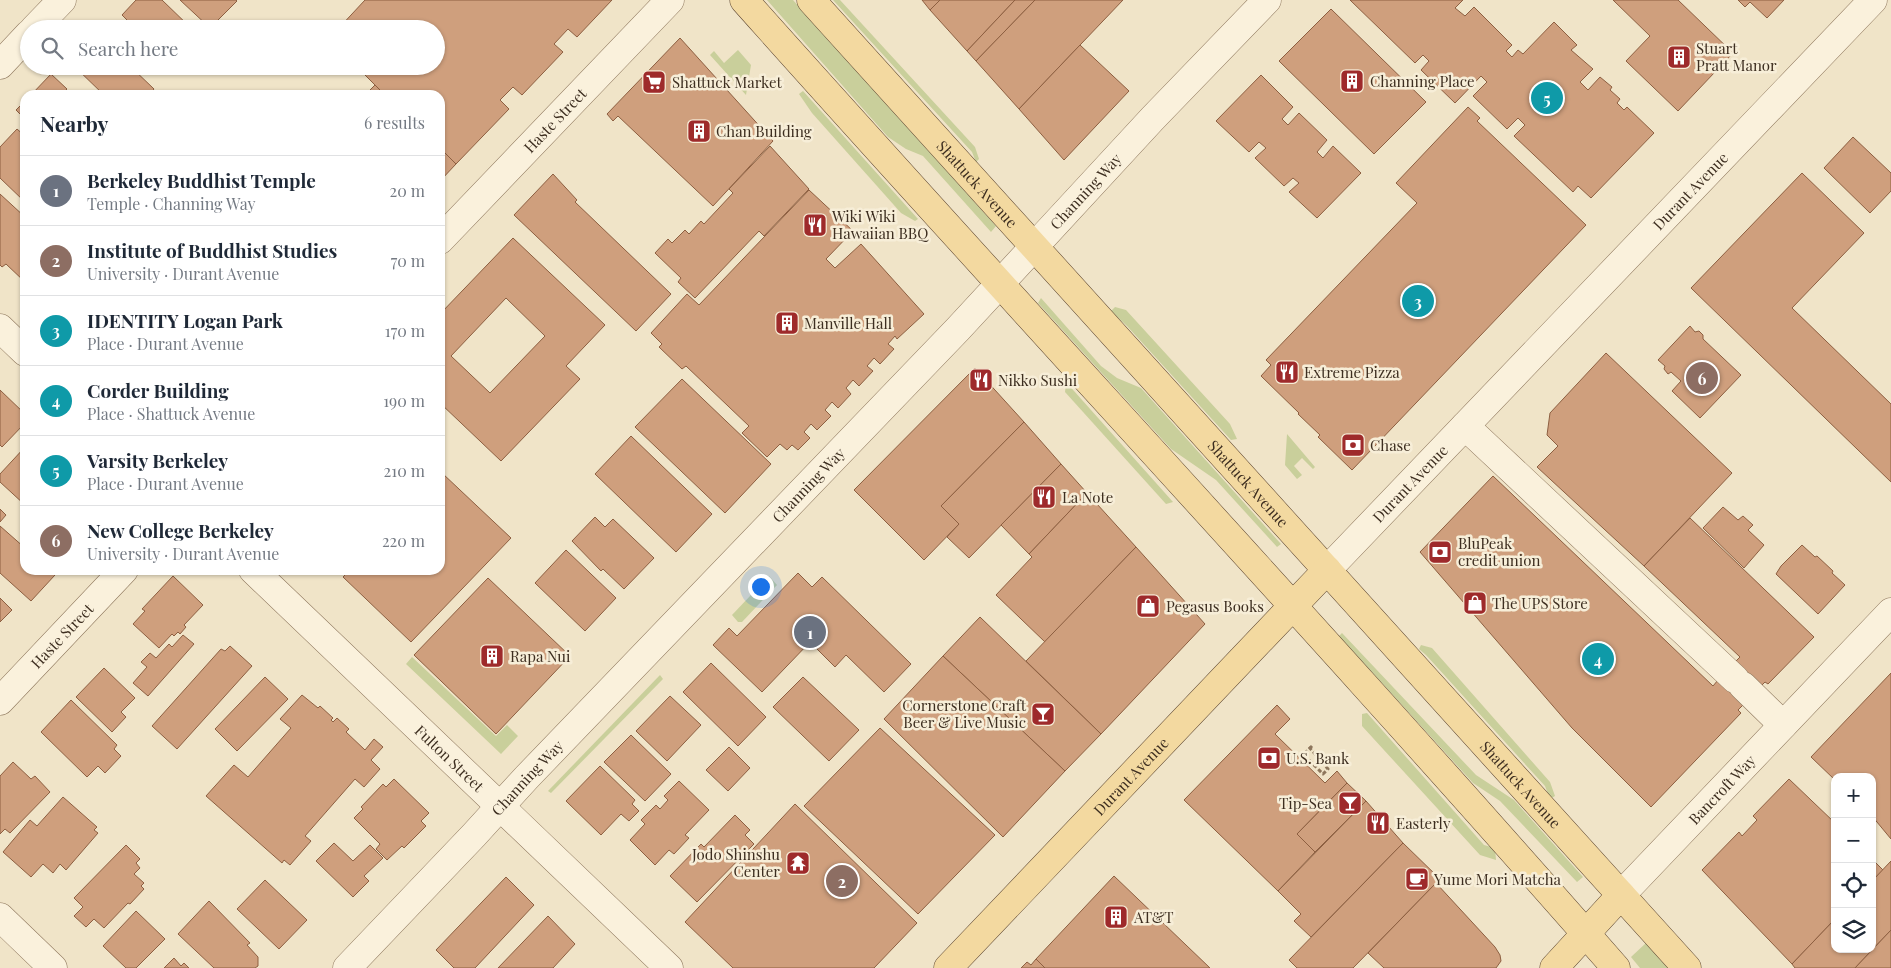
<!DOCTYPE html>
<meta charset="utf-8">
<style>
:root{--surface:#fff;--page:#f2f2f3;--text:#1f2937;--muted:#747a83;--line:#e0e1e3;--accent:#9e2a2b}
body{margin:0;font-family:"Playfair Display",serif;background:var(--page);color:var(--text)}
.controls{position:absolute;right:15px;bottom:15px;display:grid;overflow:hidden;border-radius:10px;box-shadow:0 1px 4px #0004}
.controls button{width:45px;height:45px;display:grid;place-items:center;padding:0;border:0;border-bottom:1px solid var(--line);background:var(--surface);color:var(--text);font:25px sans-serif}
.you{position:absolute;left:760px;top:586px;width:18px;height:18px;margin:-12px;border:4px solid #fff;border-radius:50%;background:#1a73e8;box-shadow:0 0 0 8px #1a73e833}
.badge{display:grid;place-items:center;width:32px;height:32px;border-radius:50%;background:var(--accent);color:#fff;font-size:16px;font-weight:700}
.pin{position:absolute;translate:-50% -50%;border:2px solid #fff;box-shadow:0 1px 5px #0006}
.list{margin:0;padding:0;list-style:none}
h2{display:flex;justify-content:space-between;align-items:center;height:65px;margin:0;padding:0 20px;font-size:21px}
h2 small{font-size:16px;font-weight:400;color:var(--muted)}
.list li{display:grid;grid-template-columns:32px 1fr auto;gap:15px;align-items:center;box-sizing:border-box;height:70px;padding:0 20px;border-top:1px solid var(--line)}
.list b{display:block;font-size:19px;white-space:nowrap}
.list p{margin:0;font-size:16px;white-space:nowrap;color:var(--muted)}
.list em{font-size:16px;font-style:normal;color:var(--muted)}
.icon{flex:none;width:28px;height:28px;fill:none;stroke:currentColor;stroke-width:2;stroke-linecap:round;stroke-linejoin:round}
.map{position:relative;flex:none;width:1891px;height:968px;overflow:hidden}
.search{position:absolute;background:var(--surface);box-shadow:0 1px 4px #0004;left:20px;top:20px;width:425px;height:55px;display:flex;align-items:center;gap:12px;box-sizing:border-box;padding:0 18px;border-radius:28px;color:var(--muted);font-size:19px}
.panel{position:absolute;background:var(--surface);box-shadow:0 1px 4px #0004;left:20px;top:90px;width:425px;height:485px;border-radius:15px}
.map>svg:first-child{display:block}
</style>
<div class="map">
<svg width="1891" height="968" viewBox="0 0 1891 968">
<rect width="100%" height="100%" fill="#f0e4c8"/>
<g fill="#c9cf9b">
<polygon points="767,0 793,0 996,226 991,232 923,156 906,149 888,137"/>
<polygon points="833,0 840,0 975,147 979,159 976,162 972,152"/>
<polygon points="738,50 751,65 746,95 710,55 714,51 724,63"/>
<polygon points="803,91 918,219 915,221 901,213 812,113 799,94"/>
<polygon points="1041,298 1101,366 1117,378 1141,388 1281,544 1277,547 1216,480 1171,449 1038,303"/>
<polygon points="1115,307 1126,310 1230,424 1237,439 1231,440 1127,326 1111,311"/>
<polygon points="1066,382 1173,502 1166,504 1065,392"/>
<polygon points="1287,434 1315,467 1313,469 1302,458 1294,466 1302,475 1297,479 1285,465"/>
<polygon points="769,576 777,585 742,622 738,622 732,615"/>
<polygon points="1342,633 1476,775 1514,800 1583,877 1577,882 1500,801 1473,783 1339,636"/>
<polygon points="1421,645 1432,648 1550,782 1555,796 1550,799 1545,786 1426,655 1419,649"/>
<polygon points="412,657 496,736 507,725 518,736 501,754 406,664"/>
<polygon points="660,675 663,679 551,793 548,791"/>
<polygon points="1367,713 1484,845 1495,848 1496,860 1480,855 1362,726 1362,714"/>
<polygon points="1646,943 1668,968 1640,968 1631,957"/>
</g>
<g fill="#cf9f7d" stroke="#8d5f41" fill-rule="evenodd">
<polygon points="136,0 162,0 192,29 136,29 122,15"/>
<polygon points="180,0 236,0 237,1 210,28"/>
<polygon points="365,0 612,0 577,37 568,29 554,44 563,52 522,95 513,87 500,100 509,109 456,164 440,148 440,95 385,95 356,66 436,66 436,29 338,29"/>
<polygon points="922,0 940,0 930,10"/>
<polygon points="940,0 1015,0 967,51 930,10"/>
<polygon points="1015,0 1035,0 976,61 967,51"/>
<polygon points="1035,0 1123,0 1019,109 976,61"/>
<polygon points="1350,0 1463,0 1455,8 1465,16 1474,7 1512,45 1506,51 1512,57 1518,50 1523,54 1554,22 1577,45 1571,50 1593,69 1580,82 1588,90 1600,77 1612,87 1610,90 1620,99 1617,103 1624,110 1627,107 1654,133 1591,198 1578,186 1573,192 1514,136 1525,125 1518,118 1507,129 1473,96 1487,82 1481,76 1455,103 1421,70 1429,61 1423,55 1415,63"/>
<polygon points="1613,0 1678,0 1733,53 1678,111 1626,61 1650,36"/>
<polygon points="1738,0 1784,0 1767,18 1750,2 1745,7"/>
<polygon points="1331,9 1426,102 1374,154 1279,61"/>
<polygon points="680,38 773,141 713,206 618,116 613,121 607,114"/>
<polygon points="1080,45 1129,91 1064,160 1019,109"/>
<polygon points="74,66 130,66 154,89 149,95 104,95"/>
<polygon points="51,74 67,89 61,95 31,95"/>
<polygon points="1261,75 1293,107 1282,119 1288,125 1299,113 1327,140 1317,152 1323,158 1333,146 1361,173 1317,218 1289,192 1299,183 1293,178 1284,186 1255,158 1266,148 1259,142 1249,152 1216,121"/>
<polygon points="375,85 385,95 365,95"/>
<polygon points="25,101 25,119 16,110"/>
<polygon points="1468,107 1480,118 1477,121 1586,225 1352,470 1318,437 1320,435 1298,414 1299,413 1261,376 1271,365 1266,360 1417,203 1396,183"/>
<polygon points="17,129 25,136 25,202 0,178 0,147"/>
<polygon points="1853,137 1891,173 1891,191 1870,213 1824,168"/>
<polygon points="770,146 809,189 764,236 759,231 695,298 678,282 681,278 655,253 668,239 672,243 685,230 689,234 701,221 704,224 733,193 729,189"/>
<polygon points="440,148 456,164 440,181"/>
<polygon points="1802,173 1864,233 1792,308 1891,404 1891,482 1691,288"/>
<polygon points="553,174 577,200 575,202 671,294 636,331 514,215"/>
<polygon points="809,190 853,231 826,259 835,268 861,244 924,314 897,339 895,336 888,344 894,349 880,364 874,358 867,366 873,371 859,386 853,380 846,388 851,394 838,408 832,402 825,410 831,416 817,430 811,424 804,432 810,438 798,450 792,445 787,450 780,444 767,457 742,433 749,426 686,366 682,369 659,347 662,344 651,333 687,294 699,305"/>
<polygon points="0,194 25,217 25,282 6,264 2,267 0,265"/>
<path d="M513,238L605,325L566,366L580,379L501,461L440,403V314ZM506,298L545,336L490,393L451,356Z"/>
<polygon points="1690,326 1695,332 1699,331 1703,335 1703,339 1741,375 1700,418 1672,391 1681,381 1671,372 1668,374 1664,369 1665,366 1658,360"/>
<polygon points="1606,353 1732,473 1644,566 1537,467 1558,446 1547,435 1550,413"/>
<polygon points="975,368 1024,422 941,506 959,524 924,560 854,490"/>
<polygon points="682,379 771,464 725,513 635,427"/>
<polygon points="0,390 25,414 25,423 2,447 0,445"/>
<polygon points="1024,422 1061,464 969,558 947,537 959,524 941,506"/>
<polygon points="631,436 712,514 676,552 595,474"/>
<polygon points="25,447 25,505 0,482 0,474"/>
<polygon points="1061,464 1087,493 1029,554 1001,525"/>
<polygon points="442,473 511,538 411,642 343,577 350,570 440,570 440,475"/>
<polygon points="1493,476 1713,686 1718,680 1744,704 1738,710 1741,713 1651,807 1572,728 1420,552"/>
<polygon points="1087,493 1136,547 1045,642 996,595 1032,557 1029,554"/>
<polygon points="1723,507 1738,520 1743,516 1753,525 1748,530 1764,545 1744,568 1703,528"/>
<polygon points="0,509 6,515 0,522"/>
<polygon points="595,517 605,527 613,519 654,558 624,589 603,569 601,571 572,541"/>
<polygon points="1690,518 1814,637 1768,684 1765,682 1760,687 1734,663 1740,657 1644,566"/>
<polygon points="0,526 25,548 25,570 49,570 55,575 31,601 0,573"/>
<polygon points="1802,545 1815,557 1817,556 1833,571 1832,573 1845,585 1818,614 1776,574 1781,566"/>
<polygon points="1136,547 1205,624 1101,734 1026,661"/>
<polygon points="566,550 616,598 585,631 535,583"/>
<polygon points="798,573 812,587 822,577 911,664 884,692 846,655 835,667 810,642 762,692 713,645 729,628 737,636"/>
<polygon points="173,576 203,605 184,625 186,627 180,634 178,632 174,636 172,634 159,648 133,624 145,611 142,609"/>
<polygon points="488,578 570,656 496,734 414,655"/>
<polygon points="0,598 12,610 0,622"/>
<polygon points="980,617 1101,734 1065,771 943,656"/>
<polygon points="183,635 194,644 148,696 133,683 147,667 141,662 150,653 156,658 169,644 172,647"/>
<polygon points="230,646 252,666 177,749 152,726 221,649 225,651"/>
<polygon points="943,656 1065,771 1003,837 884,719"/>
<polygon points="711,663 766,717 738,746 683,692"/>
<polygon points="104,668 135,698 121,712 126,717 112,732 76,697"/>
<polygon points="1891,673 1891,839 1872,816 1872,777 1835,777 1835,780 1811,757"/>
<polygon points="265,677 288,699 237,751 215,729"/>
<polygon points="803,677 859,730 829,761 773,707"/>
<polygon points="302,695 318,708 320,706 333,718 331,720 333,722 337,718 349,729 346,732 365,750 374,739 383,747 371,760 380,769 364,787 355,779 305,836 311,841 290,865 284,860 282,863 206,796 234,765 248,777 291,728 280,719"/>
<polygon points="670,696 701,725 667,761 636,731"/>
<polygon points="71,700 117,745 114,749 121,756 105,773 98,766 87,777 41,732"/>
<polygon points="1277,705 1290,719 1275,734 1325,783 1337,771 1347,783 1297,834 1315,852 1278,891 1184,800"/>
<polygon points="880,728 995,835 918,914 804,806"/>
<polygon points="631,735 671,774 645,801 604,762"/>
<polygon points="729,747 750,768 728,791 706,770"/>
<polygon points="13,762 31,779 35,776 50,792 10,833 5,829 0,834 0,776"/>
<polygon points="600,766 635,800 632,804 639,811 629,821 621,814 601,835 566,801"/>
<polygon points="394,779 429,813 421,821 426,826 404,848 402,846 387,860 376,849 380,844 354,818 363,809 361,807 383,784 386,787"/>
<polygon points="1789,779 1835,823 1835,919 1792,964 1702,870 1739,832 1742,836 1757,820 1753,816"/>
<polygon points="679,781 709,810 685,835 689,838 674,854 669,850 655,865 630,840 645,824 641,820 656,805 660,809 668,800 664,796"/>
<polygon points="1347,783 1366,801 1315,852 1297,834"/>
<polygon points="63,797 97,827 94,830 98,833 66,870 60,864 53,873 43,864 31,877 3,852 30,820 37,826"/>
<polygon points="1366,801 1403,843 1311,937 1294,921 1301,914 1278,891"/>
<polygon points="795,804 917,923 874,968 733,968 685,922"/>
<polygon points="735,815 750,830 745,835 754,844 697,902 670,876 701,844 704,847"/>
<polygon points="334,843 353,861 370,845 383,858 364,876 369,881 353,897 316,861"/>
<polygon points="1403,843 1440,879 1353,968 1297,968 1289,960"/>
<polygon points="126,845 140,859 136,863 140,868 134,874 144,883 141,886 144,889 130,904 128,903 104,928 94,919 86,927 74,916 83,907 74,898"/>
<polygon points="1872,859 1883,870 1872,881"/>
<polygon points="1891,861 1891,930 1855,968 1795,968 1792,964 1835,919 1835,949 1872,949 1872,881"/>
<polygon points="1114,876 1210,968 1045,968 1036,959"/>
<polygon points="506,877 534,905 475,968 454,968 436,950"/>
<polygon points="265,880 307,920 279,949 237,909"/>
<polygon points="1436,883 1495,947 1500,955 1501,961 1496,968 1384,968 1368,953"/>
<polygon points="209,901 250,943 247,945 258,957 258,966 255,968 214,968 178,934"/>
<polygon points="136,911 165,939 136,968 126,968 103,946"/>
<polygon points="548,916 575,944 553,968 498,968"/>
<polygon points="1891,930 1891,968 1855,968"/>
<polygon points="174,958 181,966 184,963 189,968 164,968"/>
<polygon points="1036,959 1045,968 1021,968 1027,962 1031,965"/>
</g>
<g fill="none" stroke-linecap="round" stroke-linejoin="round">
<g stroke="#8d765c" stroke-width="29">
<g id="minor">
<polyline points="34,29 62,0"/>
<polyline points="0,65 29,34"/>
<path id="s1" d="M440,240L670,0"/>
<polyline points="0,328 25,352"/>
<polyline points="1465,426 1735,679"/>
<path id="s2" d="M253,570L669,968"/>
<path id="s3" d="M1327,570L1873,0"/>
<polyline points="1743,686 1783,725"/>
<path id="s4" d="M0,701L124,570"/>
<path id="s5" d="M1621,895L1891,612"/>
<polyline points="0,917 53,968"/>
<path id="s6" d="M347,968L474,835L527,777L958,329L1153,118L1267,0"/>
</g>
</g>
<g stroke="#5b4430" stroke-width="29">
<g id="major">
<path d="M744,0C1033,324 1330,641 1616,968"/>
<path id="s7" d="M811,0L1687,968"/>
<path id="s8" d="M948,968L1327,570"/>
<polyline points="1554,968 1621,895"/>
</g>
</g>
<g stroke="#8d765c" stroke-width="3" stroke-dasharray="4 2.5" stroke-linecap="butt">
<polyline points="1300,758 1313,745"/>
<polyline points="1305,763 1308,759 1323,774 1328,769 1309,747"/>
</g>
<use href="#minor" stroke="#faf1dc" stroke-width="28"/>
<use href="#major" stroke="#f3d9a0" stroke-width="28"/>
</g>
<defs>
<g id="building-square" transform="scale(1.25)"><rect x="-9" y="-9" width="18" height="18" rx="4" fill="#9e2a2b" stroke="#f7eed8"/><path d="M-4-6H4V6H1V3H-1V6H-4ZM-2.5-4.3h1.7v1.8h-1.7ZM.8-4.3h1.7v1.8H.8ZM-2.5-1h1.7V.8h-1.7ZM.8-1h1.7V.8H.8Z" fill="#fff"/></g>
<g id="supermarket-square" transform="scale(1.25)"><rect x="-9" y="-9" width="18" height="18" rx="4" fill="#9e2a2b" stroke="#f7eed8"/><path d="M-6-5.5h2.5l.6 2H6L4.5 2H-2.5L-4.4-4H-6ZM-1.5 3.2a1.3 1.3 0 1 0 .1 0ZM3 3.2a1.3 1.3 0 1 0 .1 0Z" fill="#fff"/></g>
<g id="restaurant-square" transform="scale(1.25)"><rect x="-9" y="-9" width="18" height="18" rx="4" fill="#9e2a2b" stroke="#f7eed8"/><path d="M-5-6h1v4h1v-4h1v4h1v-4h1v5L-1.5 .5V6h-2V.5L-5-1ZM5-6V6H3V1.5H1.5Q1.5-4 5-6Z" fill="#fff"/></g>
<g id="bank-square" transform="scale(1.25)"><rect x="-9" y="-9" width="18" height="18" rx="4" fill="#9e2a2b" stroke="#f7eed8"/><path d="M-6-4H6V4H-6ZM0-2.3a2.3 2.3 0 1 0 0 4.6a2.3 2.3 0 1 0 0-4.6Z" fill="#fff"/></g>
<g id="shop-square" transform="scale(1.25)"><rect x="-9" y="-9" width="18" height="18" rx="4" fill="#9e2a2b" stroke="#f7eed8"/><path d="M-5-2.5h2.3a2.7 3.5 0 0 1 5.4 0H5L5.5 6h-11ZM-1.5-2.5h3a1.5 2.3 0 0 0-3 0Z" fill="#fff"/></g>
<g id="bar-square" transform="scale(1.25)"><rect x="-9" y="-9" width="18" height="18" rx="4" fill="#9e2a2b" stroke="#f7eed8"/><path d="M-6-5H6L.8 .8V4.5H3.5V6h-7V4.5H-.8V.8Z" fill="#fff"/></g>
<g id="temple-square" transform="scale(1.25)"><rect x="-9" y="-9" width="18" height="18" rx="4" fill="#9e2a2b" stroke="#f7eed8"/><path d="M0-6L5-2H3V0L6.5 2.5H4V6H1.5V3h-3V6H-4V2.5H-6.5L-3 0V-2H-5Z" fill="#fff"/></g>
<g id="cafe-square" transform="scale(1.25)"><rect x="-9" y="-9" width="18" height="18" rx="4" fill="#9e2a2b" stroke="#f7eed8"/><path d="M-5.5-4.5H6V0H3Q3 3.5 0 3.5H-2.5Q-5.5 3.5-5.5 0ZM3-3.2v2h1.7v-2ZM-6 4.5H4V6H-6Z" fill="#fff"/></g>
</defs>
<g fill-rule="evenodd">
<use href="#building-square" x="1679" y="57"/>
<use href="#building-square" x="1352" y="81"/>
<use href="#supermarket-square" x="654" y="82"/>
<use href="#building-square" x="699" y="131"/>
<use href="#restaurant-square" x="815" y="225"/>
<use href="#building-square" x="787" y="323"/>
<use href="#restaurant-square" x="1287" y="372"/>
<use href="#restaurant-square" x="981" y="380"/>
<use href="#bank-square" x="1353" y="445"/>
<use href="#restaurant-square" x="1044" y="497"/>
<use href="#bank-square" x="1440" y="552"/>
<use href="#shop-square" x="1475" y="603"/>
<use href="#shop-square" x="1148" y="606"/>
<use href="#building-square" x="492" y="656"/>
<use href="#bar-square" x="1043" y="714"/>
<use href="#bank-square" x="1269" y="758"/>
<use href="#bar-square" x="1350" y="803"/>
<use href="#restaurant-square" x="1378" y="823"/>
<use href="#temple-square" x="798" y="863"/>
<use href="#cafe-square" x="1417" y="879"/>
<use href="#building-square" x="1116" y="917"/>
</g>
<g text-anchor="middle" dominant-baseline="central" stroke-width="5" stroke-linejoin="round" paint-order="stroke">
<g font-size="15" fill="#3d2e20" stroke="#f7eed8" text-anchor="start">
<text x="1696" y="48">Stuart<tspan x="1696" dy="17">Pratt Manor</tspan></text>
<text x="1370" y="81">Channing Place</text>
<text x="672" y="82">Shattuck Market</text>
<text x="716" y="131">Chan Building</text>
<text x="832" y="216">Wiki Wiki<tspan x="832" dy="17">Hawaiian BBQ</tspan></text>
<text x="804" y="323">Manville Hall</text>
<text x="1304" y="372">Extreme Pizza</text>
<text x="998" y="380">Nikko Sushi</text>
<text x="1370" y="445">Chase</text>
<text x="1062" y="497">La Note</text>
<text x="1458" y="543">BluPeak<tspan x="1458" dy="17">credit union</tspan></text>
<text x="1492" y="603">The UPS Store</text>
<text x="1166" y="606">Pegasus Books</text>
<text x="510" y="656">Rapa Nui</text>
<text x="1026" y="705" text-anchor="end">Cornerstone Craft<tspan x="1026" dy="17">Beer &amp; Live Music</tspan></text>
<text x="1286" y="758">U.S. Bank</text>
<text x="1332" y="803" text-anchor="end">Tip-Sea</text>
<text x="1396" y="823">Easterly</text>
<text x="780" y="854" text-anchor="end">Jodo Shinshu<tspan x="780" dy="17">Center</tspan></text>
<text x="1434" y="879">Yume Mori Matcha</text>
<text x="1134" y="917">AT&amp;T</text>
</g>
<g font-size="15" fill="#3d2e20" stroke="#f7eed8">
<text stroke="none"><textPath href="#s1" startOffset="166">Haste Street</textPath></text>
<text stroke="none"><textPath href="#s7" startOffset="248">Shattuck Avenue</textPath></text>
<text stroke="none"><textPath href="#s6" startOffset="1072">Channing Way</textPath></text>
<text stroke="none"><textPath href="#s3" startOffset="525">Durant Avenue</textPath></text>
<text stroke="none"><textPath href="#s3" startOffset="120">Durant Avenue</textPath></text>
<text stroke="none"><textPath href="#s6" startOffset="668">Channing Way</textPath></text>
<text stroke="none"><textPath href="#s7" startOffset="652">Shattuck Avenue</textPath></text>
<text stroke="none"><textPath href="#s4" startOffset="90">Haste Street</textPath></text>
<text stroke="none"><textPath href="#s2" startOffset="272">Fulton Street</textPath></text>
<text stroke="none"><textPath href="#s6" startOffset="262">Channing Way</textPath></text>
<text stroke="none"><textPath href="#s8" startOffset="265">Durant Avenue</textPath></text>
<text stroke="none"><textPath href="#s7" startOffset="1058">Shattuck Avenue</textPath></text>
<text stroke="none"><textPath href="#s5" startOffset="146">Bancroft Way</textPath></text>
</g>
</g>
</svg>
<div class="controls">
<button>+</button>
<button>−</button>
<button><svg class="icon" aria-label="locate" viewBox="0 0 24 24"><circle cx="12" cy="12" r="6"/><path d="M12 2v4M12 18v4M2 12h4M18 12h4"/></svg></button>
<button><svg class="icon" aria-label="layers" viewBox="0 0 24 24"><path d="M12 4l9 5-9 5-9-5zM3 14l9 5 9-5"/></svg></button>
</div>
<div class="you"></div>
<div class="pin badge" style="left:810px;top:632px;background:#6b7280">1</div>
<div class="pin badge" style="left:842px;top:881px;background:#8d6e63">2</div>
<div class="pin badge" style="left:1418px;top:301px;background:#0f9aa8">3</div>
<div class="pin badge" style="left:1598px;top:659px;background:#0f9aa8">4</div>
<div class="pin badge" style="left:1547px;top:98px;background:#0f9aa8">5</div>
<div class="pin badge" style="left:1702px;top:378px;background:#8d6e63">6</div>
<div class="search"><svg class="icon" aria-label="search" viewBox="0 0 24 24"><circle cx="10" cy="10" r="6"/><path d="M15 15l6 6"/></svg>Search here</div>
<section class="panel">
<h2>Nearby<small>6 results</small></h2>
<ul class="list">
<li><span class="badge" style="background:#6b7280">1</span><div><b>Berkeley Buddhist Temple</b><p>Temple · Channing Way</p></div><em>20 m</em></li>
<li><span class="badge" style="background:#8d6e63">2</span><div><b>Institute of Buddhist Studies</b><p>University · Durant Avenue</p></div><em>70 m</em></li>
<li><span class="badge" style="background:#0f9aa8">3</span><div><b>IDENTITY Logan Park</b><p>Place · Durant Avenue</p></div><em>170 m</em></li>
<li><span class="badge" style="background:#0f9aa8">4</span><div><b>Corder Building</b><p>Place · Shattuck Avenue</p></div><em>190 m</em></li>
<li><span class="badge" style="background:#0f9aa8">5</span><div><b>Varsity Berkeley</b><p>Place · Durant Avenue</p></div><em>210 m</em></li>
<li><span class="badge" style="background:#8d6e63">6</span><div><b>New College Berkeley</b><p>University · Durant Avenue</p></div><em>220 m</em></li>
</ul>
</section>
</div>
